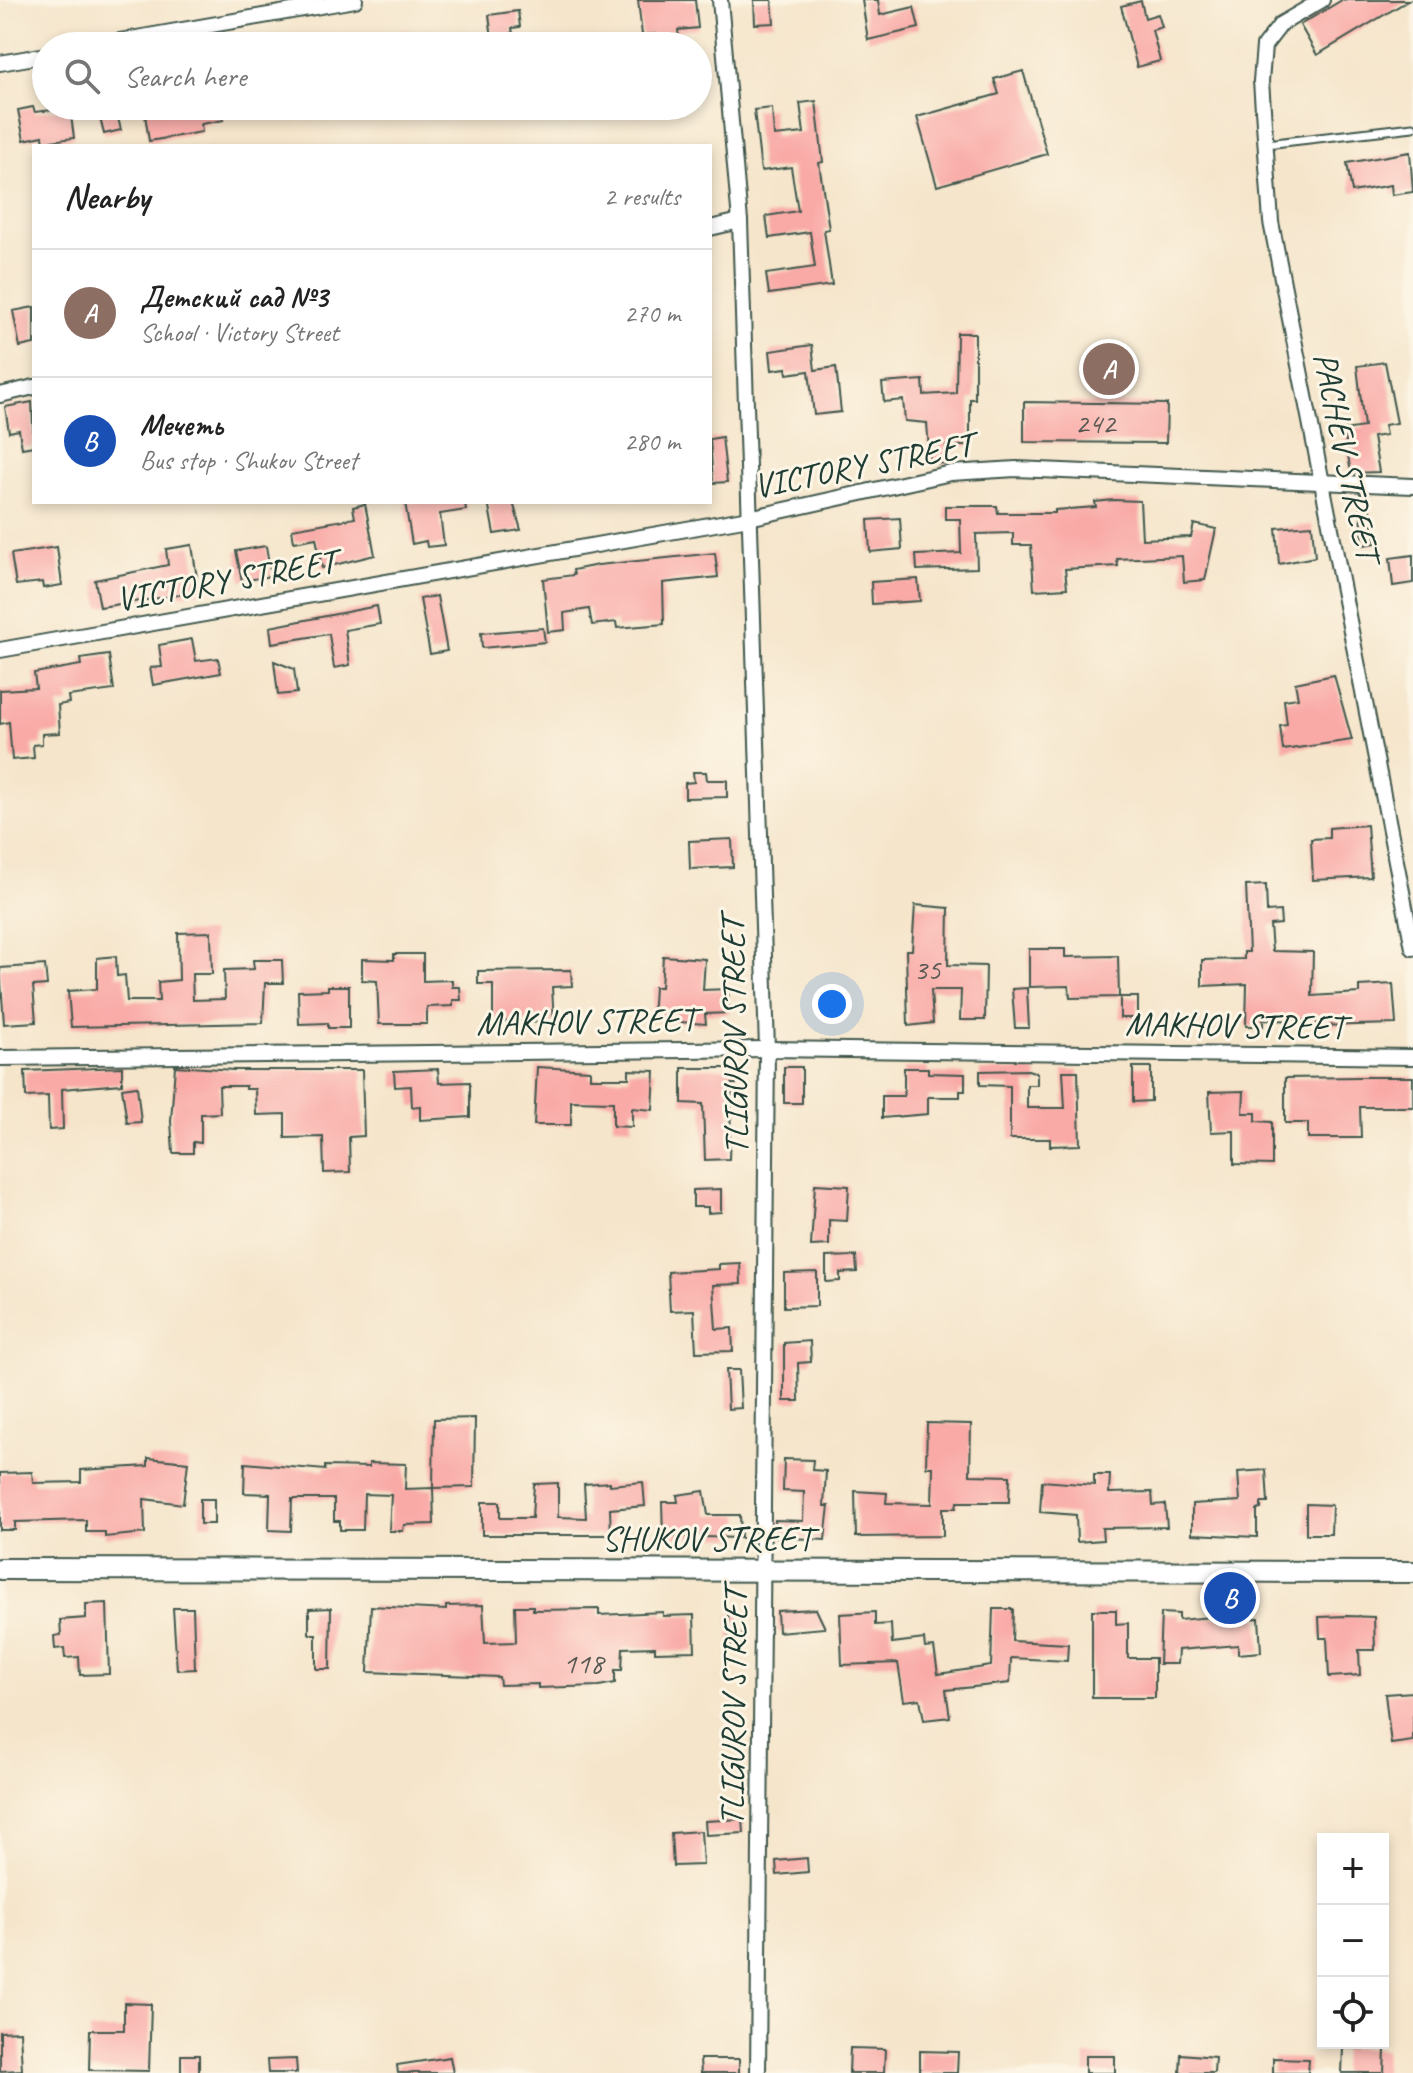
<!DOCTYPE html>
<meta charset="utf-8">
<style>
:root{--surface:#fff;--page:#f2f2f2;--text:#222;--muted:#767676;--line:#e0e0e0;--accent:#d1495b}
body{margin:0;font-family:Caveat,sans-serif;background:var(--page);color:var(--text)}
.controls{position:absolute;right:24px;bottom:24px;display:grid;overflow:hidden;border-radius:0px;box-shadow:0 4px 12px #0003}
.controls button{width:72px;height:72px;display:grid;place-items:center;padding:0;border:0;border-bottom:2px solid var(--line);background:var(--surface);color:var(--text);font:40px sans-serif}
.you{position:absolute;left:832px;top:1004px;width:28px;height:28px;margin:-20px;border:6px solid #fff;border-radius:50%;background:#1a73e8;box-shadow:0 0 0 12px #1a73e833}
.badge{display:grid;place-items:center;width:52px;height:52px;border-radius:50%;background:var(--accent);color:#fff;font-size:26px;font-weight:700}
.pin{position:absolute;translate:-50% -50%;border:4px solid #fff;box-shadow:0 2px 8px #0006}
.list{margin:0;padding:0;list-style:none}
h2{display:flex;justify-content:space-between;align-items:center;height:104px;margin:0;padding:0 32px;font-size:34px}
h2 small{font-size:26px;font-weight:400;color:var(--muted)}
.list li{display:grid;grid-template-columns:52px 1fr auto;gap:24px;align-items:center;box-sizing:border-box;height:128px;padding:0 32px;border-top:2px solid var(--line)}
.list b{display:block;font-size:30px;white-space:nowrap}
.list p{margin:0;font-size:26px;white-space:nowrap;color:var(--muted)}
.list em{font-size:26px;font-style:normal;color:var(--muted)}
.icon{flex:none;width:44px;height:44px;fill:none;stroke:currentColor;stroke-width:2;stroke-linecap:round;stroke-linejoin:round}
.map{position:relative;flex:none;width:1413px;height:2073px;overflow:hidden}
.search{position:absolute;background:var(--surface);box-shadow:0 4px 12px #0003;left:32px;top:32px;width:680px;height:88px;display:flex;align-items:center;gap:20px;box-sizing:border-box;padding:0 28px;border-radius:44px;color:var(--muted);font-size:30px}
.panel{position:absolute;background:var(--surface);box-shadow:0 4px 12px #0003;left:32px;top:144px;width:680px;height:360px;border-radius:0px}
.map>svg:first-child{display:block}
</style>
<div class="map">
<svg width="1413" height="2073" viewBox="0 0 1413 2073">
<rect width="100%" height="100%" fill="#fcf5e5"/>
<filter id="ink" filterUnits="userSpaceOnUse"><feTurbulence type="fractalNoise" baseFrequency=".0125" numOctaves="2"/><feDisplacementMap in="SourceGraphic" scale="16" xChannelSelector="R" yChannelSelector="G"/><feConvolveMatrix kernelMatrix="1 2 1 2 8 2 1 2 1" color-interpolation-filters="sRGB"/></filter>
<filter id="wash" filterUnits="userSpaceOnUse"><feTurbulence type="fractalNoise" baseFrequency=".006" numOctaves="4" result="noise"/><feDisplacementMap in="SourceGraphic" scale="32" xChannelSelector="R" yChannelSelector="G"/><feGaussianBlur stdDeviation="1.8" result="paint"/><feColorMatrix in="noise" values="0 0 0 0 0 0 0 0 0 0 0 0 0 0 0 0 0 1.4 0 .05"/><feComposite in="paint" operator="in"/></filter>
<g filter="url(#wash)">
<rect width="100%" height="100%" fill="#f5e5cb"/>
<g id="blocks">
<g fill="#f9aaa7">
<polygon points="638,0 695,0 698,28 678,30 679,38 657,41 656,34 642,35"/>
<polygon points="754,0 772,0 774,23 755,24"/>
<polygon points="862,0 878,0 880,15 914,7 919,28 868,40"/>
<polygon points="1342,0 1409,0 1317,55 1300,25"/>
<polygon points="1141,1 1145,18 1158,14 1162,27 1152,30 1160,61 1137,67 1121,6"/>
<polygon points="518,11 520,27 512,28 515,46 493,46 489,15"/>
<polygon points="408,30 410,46 360,46 359,39"/>
<polygon points="1023,71 1047,154 937,186 917,117 999,94 994,79"/>
<polygon points="816,101 823,162 819,163 829,229 824,230 832,285 769,294 766,274 815,267 810,232 769,238 766,216 798,211 791,167 761,171 754,110 772,108 774,136 804,133 800,103"/>
<polygon points="97,106 115,106 121,130 104,134"/>
<polygon points="155,106 221,106 224,120 201,124 202,132 149,141 144,108"/>
<polygon points="33,107 35,112 70,108 74,138 44,142 43,136 24,140 18,110"/>
<polygon points="1410,152 1413,192 1392,195 1391,185 1352,192 1347,163"/>
<polygon points="34,307 34,344 20,347 13,311"/>
<polygon points="957,333 975,333 975,399 970,399 970,446 946,446 947,463 930,464 927,423 905,421 903,400 884,402 882,383 923,380 924,395 956,393"/>
<polygon points="812,345 815,370 836,367 841,412 814,415 809,371 787,374 786,368 772,370 770,351"/>
<polygon points="1385,362 1397,423 1384,425 1386,435 1373,437 1379,472 1351,473 1344,430 1364,427 1357,366"/>
<polygon points="32,402 34,446 22,448 19,430 9,432 5,407"/>
<polygon points="1024,402 1167,404 1166,443 1024,442"/>
<polygon points="722,437 727,482 713,483 710,439"/>
<polygon points="1360,494 1367,494 1376,543 1363,545"/>
<polygon points="1114,500 1140,501 1142,539 1191,537 1194,524 1216,529 1205,580 1184,582 1182,556 1117,559 1118,566 1065,569 1067,588 1034,590 1031,545 1013,545 1013,533 976,534 977,568 917,570 916,555 961,553 960,519 945,519 945,506 997,506 998,513 1055,513 1055,510 1096,507 1095,502"/>
<polygon points="405,502 465,502 466,510 440,514 444,545 427,547 426,541 412,544"/>
<polygon points="488,502 513,502 521,530 494,534"/>
<polygon points="365,504 375,555 322,568 316,538 294,542 292,529 355,518 353,507"/>
<polygon points="900,518 902,549 870,552 868,520"/>
<polygon points="1312,525 1315,557 1279,564 1276,528"/>
<polygon points="192,545 199,592 100,607 95,580 168,565 166,549"/>
<polygon points="266,546 271,576 242,581 236,551"/>
<polygon points="57,547 62,585 43,588 42,582 16,585 11,554"/>
<polygon points="715,553 718,577 663,583 664,624 617,628 616,622 592,625 589,609 564,613 565,630 548,632 543,579 574,575 573,570 598,565"/>
<polygon points="1413,555 1413,583 1393,586 1390,558"/>
<polygon points="918,579 920,601 872,604 871,582"/>
<polygon points="437,596 447,651 430,654 420,599"/>
<polygon points="377,606 380,624 345,630 350,665 334,668 329,634 272,643 270,627"/>
<polygon points="543,628 545,642 482,648 481,633"/>
<polygon points="192,639 196,661 218,658 221,673 153,685 150,668 162,667 159,645"/>
<polygon points="109,655 114,690 68,696 69,703 58,705 60,733 42,734 42,744 33,745 34,758 12,760 9,722 0,724 0,690 36,688 34,673 81,665 80,659"/>
<polygon points="274,661 294,669 297,693 278,695"/>
<polygon points="1334,675 1352,740 1283,750 1280,726 1287,725 1284,700 1298,698 1295,683"/>
<polygon points="693,772 706,772 707,780 727,780 727,797 685,798 685,783 694,782"/>
<polygon points="1367,825 1371,877 1313,880 1311,839 1329,838 1329,828"/>
<polygon points="732,839 733,867 690,869 689,841"/>
<polygon points="1266,885 1267,912 1280,911 1281,924 1270,925 1272,951 1313,952 1312,996 1359,993 1359,986 1393,984 1396,1024 1317,1026 1317,1021 1263,1020 1263,1026 1246,1026 1247,984 1202,986 1202,960 1244,959 1244,952 1249,952 1246,886"/>
<polygon points="915,905 949,908 948,965 986,966 985,1020 960,1020 961,990 931,990 933,1023 908,1026 906,950 912,950"/>
<polygon points="211,932 212,974 192,974 193,1000 225,999 224,970 254,969 253,960 282,960 283,983 265,983 263,1023 71,1027 68,991 97,989 97,958 116,956 117,976 125,975 127,1001 159,1001 158,982 179,980 178,933"/>
<polygon points="1029,949 1065,949 1065,957 1118,956 1119,997 1070,998 1069,986 1029,987"/>
<polygon points="394,954 423,954 423,981 452,980 452,987 460,987 461,1000 453,1000 453,1006 427,1007 427,1024 379,1024 377,981 362,980 362,959 394,960"/>
<polygon points="663,956 705,959 703,990 728,989 729,1013 705,1014 706,1024 652,1020 654,987 661,987"/>
<polygon points="45,965 47,985 33,986 36,1022 4,1024 0,968"/>
<polygon points="571,970 572,986 552,987 554,1023 493,1021 493,984 478,984 478,971"/>
<polygon points="328,986 349,986 349,1028 328,1028 328,1023 299,1024 298,991 328,990"/>
<polygon points="1027,988 1029,1028 1015,1028 1012,989"/>
<rect x="1120" y="997" width="18" height="21"/>
<polygon points="175,1066 234,1070 362,1070 364,1136 349,1137 350,1172 324,1173 323,1137 285,1138 285,1114 256,1115 255,1089 246,1089 246,1086 219,1086 220,1113 201,1114 201,1143 193,1142 193,1153 173,1153 171,1121"/>
<polygon points="122,1067 122,1084 62,1089 63,1129 49,1130 48,1096 26,1097 25,1071"/>
<polygon points="537,1067 590,1070 590,1078 629,1078 629,1070 655,1071 653,1110 632,1108 632,1127 613,1126 613,1102 571,1101 571,1125 534,1125"/>
<rect x="784" y="1067" width="18" height="36"/>
<polygon points="1133,1067 1151,1067 1151,1101 1133,1102"/>
<polygon points="682,1068 736,1068 736,1084 732,1084 729,1159 705,1160 703,1104 682,1103"/>
<polygon points="904,1068 928,1068 928,1073 965,1074 965,1091 960,1091 960,1097 928,1097 928,1114 882,1118 882,1096 904,1096"/>
<polygon points="438,1069 439,1083 470,1082 470,1117 420,1120 420,1106 412,1107 411,1086 395,1087 394,1071"/>
<polygon points="1028,1070 1037,1073 1037,1085 1027,1085 1027,1108 1065,1108 1063,1071 1078,1071 1080,1145 1050,1146 1050,1139 1010,1139 1010,1086 980,1085 980,1071"/>
<polygon points="1360,1077 1413,1077 1413,1107 1360,1107 1361,1138 1308,1138 1308,1123 1285,1123 1285,1078"/>
<polygon points="137,1086 141,1122 127,1123 122,1088"/>
<polygon points="1244,1091 1243,1113 1256,1113 1256,1121 1272,1122 1272,1165 1234,1164 1234,1131 1211,1132 1209,1092"/>
<polygon points="815,1184 849,1186 847,1221 829,1220 829,1245 811,1246"/>
<polygon points="721,1189 721,1212 708,1213 708,1207 693,1207 693,1190"/>
<polygon points="856,1256 857,1272 840,1273 840,1281 826,1282 826,1257"/>
<polygon points="740,1263 741,1284 713,1285 716,1329 732,1328 733,1351 696,1352 694,1310 670,1311 668,1272 719,1269 719,1264"/>
<polygon points="817,1272 817,1306 784,1307 784,1273"/>
<polygon points="810,1341 811,1362 798,1363 799,1401 784,1401 784,1343"/>
<polygon points="726,1370 739,1370 741,1408 728,1409"/>
<polygon points="475,1418 474,1487 433,1488 434,1419"/>
<polygon points="927,1423 971,1424 970,1475 1010,1476 1009,1502 957,1502 956,1508 943,1508 943,1536 856,1537 855,1491 887,1493 886,1503 932,1504 933,1467 926,1467"/>
<polygon points="148,1458 188,1462 183,1504 144,1499 145,1533 105,1537 105,1532 86,1532 86,1520 15,1522 15,1530 0,1530 0,1473 32,1472 33,1483 81,1482 81,1470 148,1466"/>
<polygon points="784,1459 813,1460 812,1470 826,1471 824,1506 829,1506 825,1540 776,1537 775,1520 803,1521 804,1492 783,1491"/>
<polygon points="245,1463 325,1470 325,1466 369,1467 369,1463 406,1464 405,1489 433,1488 434,1524 404,1525 403,1531 389,1531 391,1495 364,1494 363,1530 340,1530 340,1521 334,1521 334,1499 292,1499 291,1531 269,1530 270,1494 244,1493"/>
<polygon points="1266,1470 1268,1503 1261,1503 1261,1509 1257,1510 1257,1537 1192,1534 1192,1504 1240,1501 1238,1472"/>
<polygon points="1094,1475 1110,1475 1109,1493 1152,1492 1153,1505 1165,1504 1167,1527 1102,1528 1103,1540 1077,1542 1076,1515 1040,1512 1042,1481 1094,1485"/>
<polygon points="610,1482 610,1485 643,1482 645,1506 610,1509 611,1535 482,1535 482,1502 500,1502 500,1518 532,1518 534,1484 558,1483 558,1517 586,1518 584,1484"/>
<polygon points="704,1491 708,1515 740,1515 741,1538 663,1536 662,1502 678,1502 677,1495"/>
<rect x="200" y="1499" width="14" height="25"/>
<polygon points="1306,1504 1332,1505 1331,1534 1306,1534"/>
<polygon points="107,1603 109,1674 80,1675 79,1657 65,1658 64,1648 55,1649 54,1636 61,1635 60,1620 86,1618 86,1604"/>
<polygon points="483,1605 485,1643 516,1642 515,1606 533,1606 533,1610 599,1609 599,1615 663,1612 663,1616 694,1615 695,1651 655,1652 655,1647 623,1648 622,1670 615,1670 615,1683 599,1686 538,1688 538,1684 500,1685 499,1677 368,1672 371,1606 446,1610 446,1606"/>
<polygon points="173,1608 193,1608 195,1669 177,1670"/>
<polygon points="331,1608 330,1669 316,1669 316,1634 309,1634 309,1609"/>
<polygon points="816,1609 825,1628 778,1632 777,1611"/>
<polygon points="993,1609 1013,1609 1012,1641 1068,1644 1067,1661 1011,1658 1010,1683 946,1690 950,1717 924,1720 920,1699 904,1701 898,1663 842,1665 840,1614 875,1612 875,1625 891,1624 892,1643 924,1639 925,1648 934,1647 938,1674 991,1666"/>
<polygon points="1092,1610 1116,1610 1116,1624 1128,1623 1128,1658 1155,1658 1155,1698 1092,1698"/>
<polygon points="1161,1613 1179,1614 1179,1620 1222,1616 1222,1620 1259,1618 1261,1652 1238,1654 1238,1645 1178,1650 1177,1664 1159,1664"/>
<polygon points="741,1614 743,1645 730,1646 728,1615"/>
<polygon points="1347,1616 1374,1617 1375,1650 1359,1650 1360,1675 1329,1677 1327,1638 1320,1638 1319,1617"/>
<polygon points="1413,1692 1413,1741 1391,1744 1385,1694"/>
<polygon points="743,1819 744,1833 706,1835 705,1821"/>
<polygon points="701,1831 703,1865 673,1866 671,1833"/>
<polygon points="807,1858 808,1872 777,1875 776,1861"/>
<polygon points="124,2003 151,2004 149,2071 89,2070 90,2030 124,2030"/>
<polygon points="20,2031 22,2070 0,2071 0,2032"/>
<polygon points="850,2048 885,2049 884,2073 849,2073"/>
<polygon points="1343,2048 1385,2049 1384,2073 1342,2073"/>
<polygon points="920,2051 958,2052 957,2073 920,2073"/>
<polygon points="1181,2054 1215,2057 1214,2073 1180,2073"/>
<rect x="181" y="2055" width="18" height="18"/>
<rect x="1085" y="2056" width="30" height="17"/>
<polygon points="450,2057 453,2073 398,2073 397,2065"/>
<polygon points="1273,2058 1309,2059 1308,2073 1273,2073"/>
<polygon points="296,2059 297,2073 268,2073 267,2060"/>
<polygon points="700,2059 739,2059 739,2073 701,2073"/>
</g>
</g>
</g>
<g filter="url(#ink)">
<use href="#blocks" fill-opacity="0" stroke="#3f564b" stroke-width="2"/>
<g fill="none" stroke-linecap="round" stroke-linejoin="round">
<g stroke="#3f564b" stroke-width="11">
<polyline id="service" points="1266,144 1413,127"/>
</g>
<g stroke="#3f564b" stroke-width="18">
<g id="minor">
<polyline points="720,0 740,221 767,1049 758,2073"/>
<polyline points="1322,0 1281,24 1264,46 1261,81 1271,222 1413,948"/>
<polyline points="91,46 355,0"/>
<polyline points="0,63 46,55"/>
<polyline points="710,228 740,221"/>
<polyline points="0,395 34,387"/>
<polyline points="0,650 749,518 951,473 1016,469 1413,486"/>
<polyline points="0,1058 767,1049 1413,1057"/>
</g>
</g>
<g stroke="#3f564b" stroke-width="24">
<polyline id="secondary" points="0,1569 1413,1572"/>
</g>
<use href="#service" stroke="#fff" stroke-width="7"/>
<use href="#minor" stroke="#fff" stroke-width="14"/>
<use href="#secondary" stroke="#fff" stroke-width="20"/>
</g>
</g>
<g text-anchor="middle" dominant-baseline="central" stroke-width="6" stroke-linejoin="round" paint-order="stroke">
<g font-size="30" fill="#565851">
<text x="1095" y="423">242</text>
<text x="927" y="969">35</text>
<text x="583" y="1663">118</text>
</g>
<g font-size="34" fill="#1f3d34" stroke="#fcf5e5">
<text transform="translate(1347 456) rotate(78)">PACHEV STREET</text>
<text transform="translate(863 465) rotate(-11)">VICTORY STREET</text>
<text transform="translate(226 580) rotate(-10)">VICTORY STREET</text>
<text transform="translate(586 1021) rotate(-1)">MAKHOV STREET</text>
<text transform="translate(1235 1025) rotate(1)">MAKHOV STREET</text>
<text transform="translate(734 1036) rotate(-91)">TLIGUROV STREET</text>
<text x="707" y="1538">SHUKOV STREET</text>
<text transform="translate(733 1707) rotate(-89)">TLIGUROV STREET</text>
</g>
</g>
</svg>
<div class="controls">
<button>+</button>
<button>−</button>
<button><svg class="icon" aria-label="locate" viewBox="0 0 24 24"><circle cx="12" cy="12" r="6"/><path d="M12 2v4M12 18v4M2 12h4M18 12h4"/></svg></button>
</div>
<div class="you"></div>
<div class="pin badge" style="left:1109px;top:369px;background:#8d6e63">A</div>
<div class="pin badge" style="left:1230px;top:1598px;background:#1a4fb4">B</div>
<div class="search"><svg class="icon" aria-label="search" viewBox="0 0 24 24"><circle cx="10" cy="10" r="6"/><path d="M15 15l6 6"/></svg>Search here</div>
<section class="panel">
<h2>Nearby<small>2 results</small></h2>
<ul class="list">
<li><span class="badge" style="background:#8d6e63">A</span><div><b>Детский сад №3</b><p>School · Victory Street</p></div><em>270 m</em></li>
<li><span class="badge" style="background:#1a4fb4">B</span><div><b>Мечеть</b><p>Bus stop · Shukov Street</p></div><em>280 m</em></li>
</ul>
</section>
</div>
